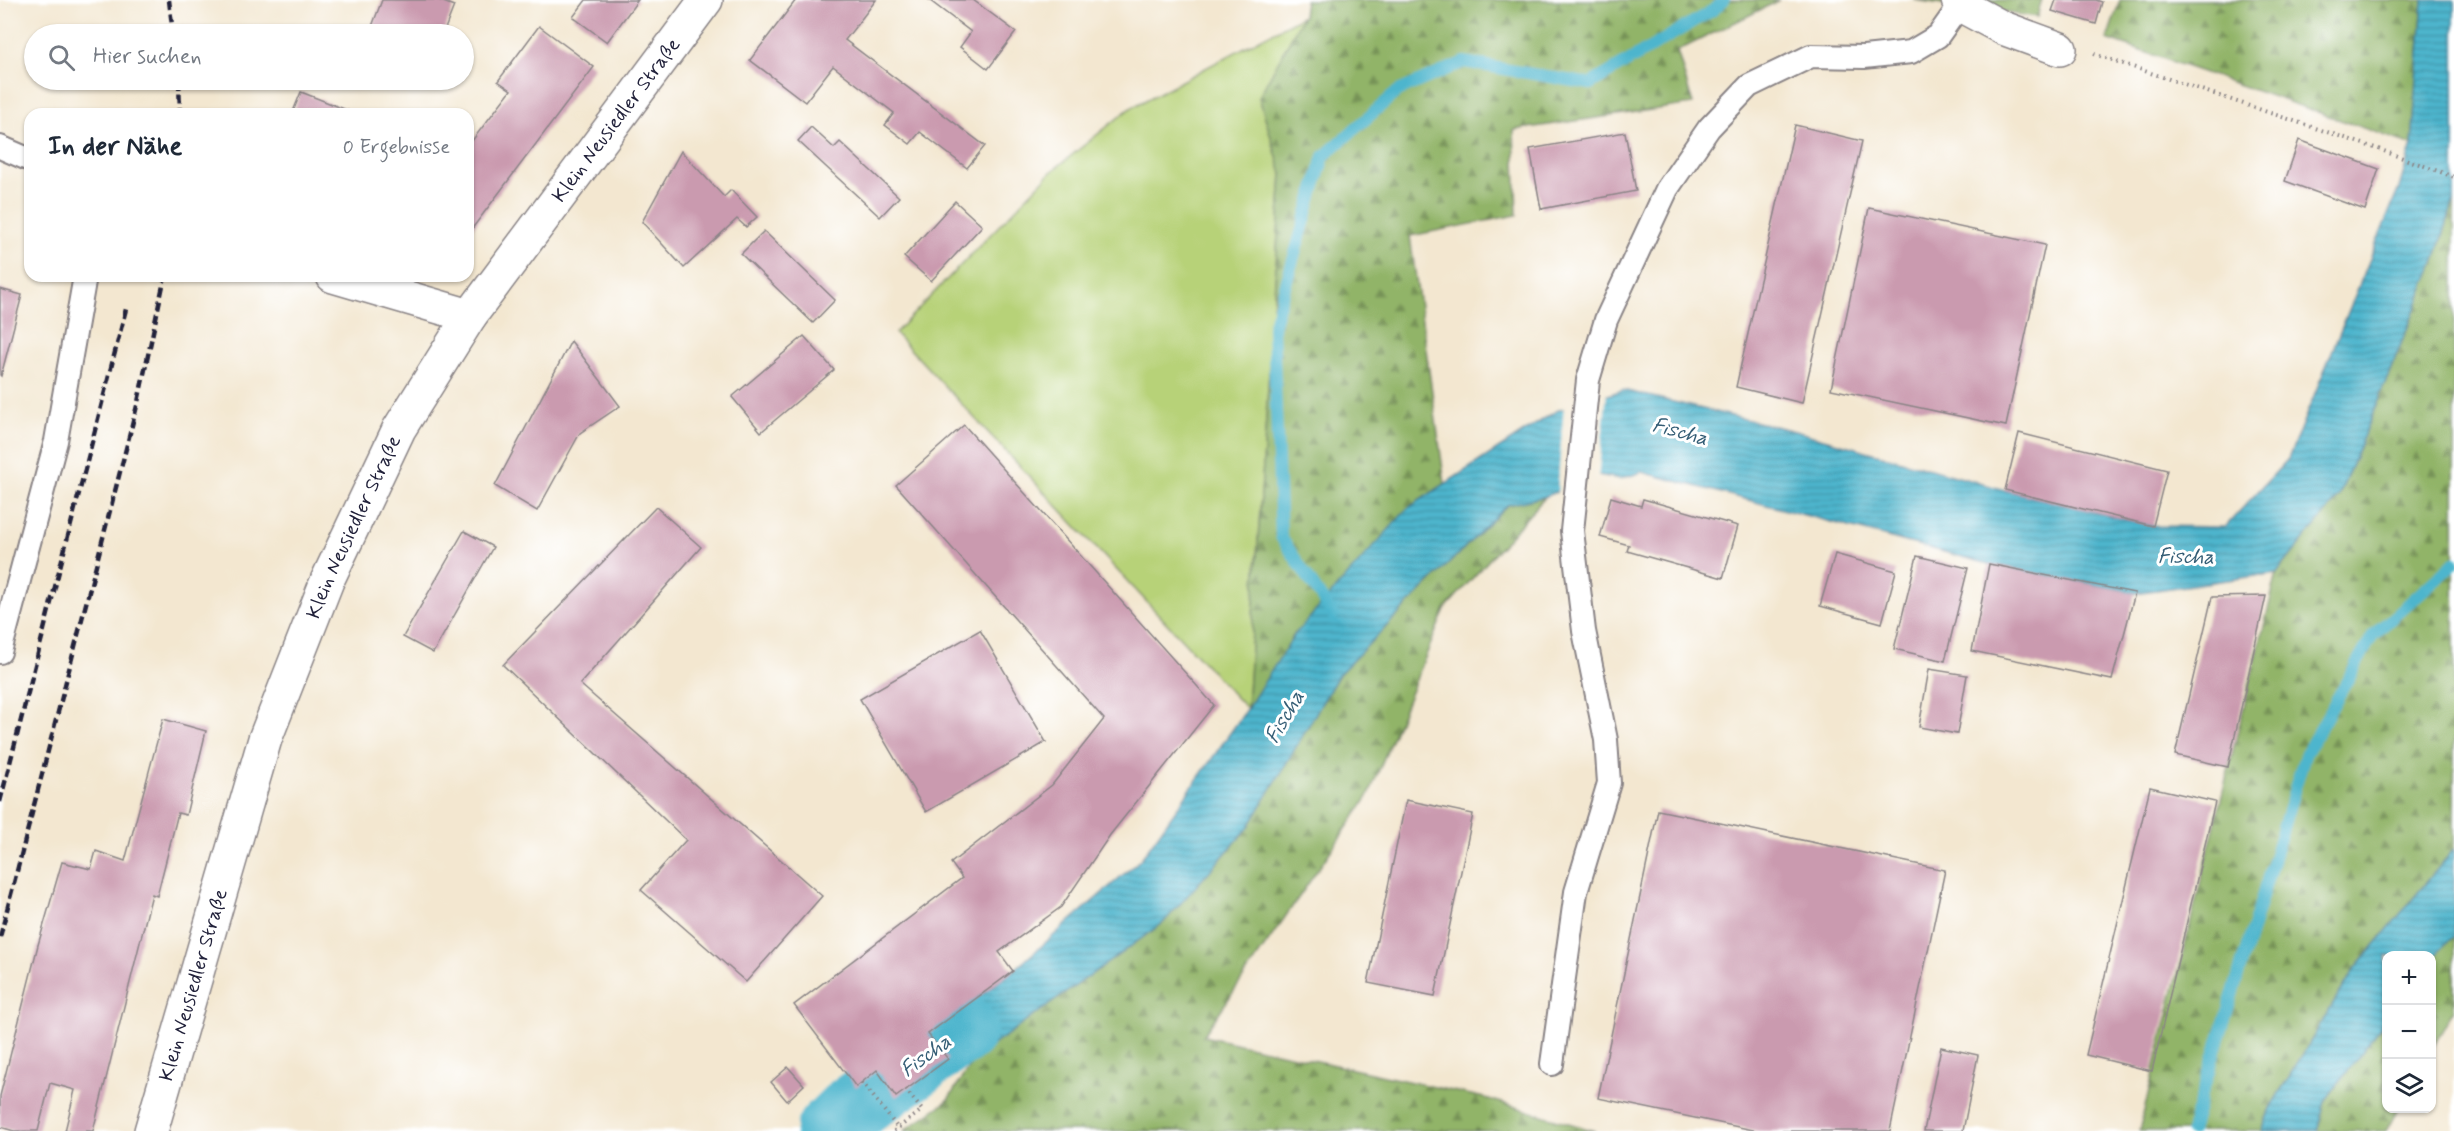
<!DOCTYPE html>
<html lang="de">
<meta charset="utf-8">
<style>
:root{--surface:#fff;--page:#f2f2f3;--text:#1f2937;--muted:#747a83;--line:#e0e1e3}
body{margin:0;font-family:Mynerve,sans-serif;background:var(--page);color:var(--text)}
.controls{position:absolute;right:18px;bottom:18px;display:grid;overflow:hidden;border-radius:12px;box-shadow:0 2px 4px #0004}
.controls button{width:54px;height:54px;display:grid;place-items:center;padding:0;border:0;border-bottom:2px solid var(--line);background:var(--surface);color:var(--text);font:30px sans-serif}
.list{margin:0;padding:0;list-style:none}
h2{display:flex;justify-content:space-between;align-items:center;height:78px;margin:0;padding:0 24px;font-size:26px}
h2 small{font-size:20px;font-weight:400;color:var(--muted)}
.icon{flex:none;width:33px;height:33px;fill:none;stroke:currentColor;stroke-width:2;stroke-linecap:round;stroke-linejoin:round}
.map{position:relative;flex:none;width:2454px;height:1131px;overflow:hidden}
.search{position:absolute;background:var(--surface);box-shadow:0 2px 4px #0004;left:24px;top:24px;width:450px;height:66px;display:flex;align-items:center;gap:15px;box-sizing:border-box;padding:0 21px;border-radius:33px;color:var(--muted);font-size:22px}
.panel{position:absolute;background:var(--surface);box-shadow:0 2px 4px #0004;left:24px;top:108px;width:450px;height:174px;border-radius:18px}
.map>svg:first-child{display:block}
</style>
<div class="map">
<svg width="2454" height="1131" viewBox="0 0 2454 1131">
<defs>
<pattern id="forest-firs" width="22" height="20" patternUnits="userSpaceOnUse" patternTransform="scale(1.5)"><rect width="22" height="20" fill="#91b468"/><path d="M5 1l3.5 6h-7zM16 11l3.5 6h-7z" fill="#769257"/></pattern>
<pattern id="water-rules" width="6" height="5" patternUnits="userSpaceOnUse" patternTransform="scale(1.5)"><rect width="6" height="5" fill="#4eb5cd"/><path d="M0 2.5h6" fill="none" stroke="#4093a8"/></pattern>
</defs>
<rect width="100%" height="100%" fill="#fff"/>
<filter id="ink" filterUnits="userSpaceOnUse"><feTurbulence type="fractalNoise" baseFrequency=".0167" numOctaves="2"/><feDisplacementMap in="SourceGraphic" scale="12" xChannelSelector="R" yChannelSelector="G"/><feConvolveMatrix kernelMatrix="1 2 1 2 8 2 1 2 1" color-interpolation-filters="sRGB"/></filter>
<filter id="wash" filterUnits="userSpaceOnUse"><feTurbulence type="fractalNoise" baseFrequency=".008" numOctaves="4" result="noise"/><feDisplacementMap in="SourceGraphic" scale="24" xChannelSelector="R" yChannelSelector="G"/><feGaussianBlur stdDeviation="1.35" result="paint"/><feColorMatrix in="noise" values="0 0 0 0 0 0 0 0 0 0 0 0 0 0 0 0 0 1.4 0 .05"/><feComposite in="paint" operator="in"/></filter>
<g filter="url(#wash)">
<rect width="100%" height="100%" fill="#f3e7d0"/>
<polygon fill="#b7d278" stroke="#6c7a5a" stroke-width="1.5" points="1303,16 1259,97 1282,173 1247,709 895,333 1051,172 1129,109"/>
<g fill="url(#forest-firs)" stroke="#5a6b52" stroke-width="1.5">
<polygon points="1305,0 1780,0 1677,51 1693,104 1514,130 1517,215 1410,236 1445,484 1408,508 1247,709 1282,174 1259,97 1303,16"/>
<polygon points="1914,0 2042,0 2037,17"/>
<polygon points="2120,0 2423,0 2412,145 2107,39"/>
<polygon points="2454,200 2454,849 2354,970 2270,1108 2262,1131 2139,1131 2277,573 2339,496 2436,258"/>
<polygon points="1546,496 1445,609 1368,797 1203,1036 1489,1099 1595,1131 904,1131 947,1101 975,1058 1163,923 1248,828 1339,674 1507,505"/>
<polygon points="2454,937 2454,1009 2432,1049 2432,961 2445,943"/>
<polygon points="2386,1020 2386,1108 2398,1109 2386,1131 2317,1131 2325,1101"/>
</g>
<g fill="url(#water-rules)" stroke="#386c84" stroke-width="1.5">
<polygon points="2423,0 2454,0 2454,200 2436,258 2339,496 2277,573 2135,593 1989,564 1642,472 1620,479 1598,475 1547,496 1507,505 1339,674 1248,828 1163,923 975,1058 948,1059 928,1034 1013,971 1141,859 1247,709 1295,634 1408,508 1556,411 1623,390 1795,431 2005,490 2153,526 2225,527 2288,459 2399,188 2412,145"/>
<polygon points="2454,849 2454,937 2445,943 2432,961 2432,956 2386,956 2386,1020 2325,1101 2317,1131 2262,1131 2270,1108 2354,970"/>
</g>
<polygon fill="#f3e7d0" points="1607,392 1598,479 1557,495 1564,405"/>
<g fill="none" stroke-linecap="round" stroke-linejoin="round">
<g stroke="#4eb5cd" stroke-width="12">
<polyline points="1333,615 1281,537 1273,327 1324,156 1398,91 1464,62 1590,84 1713,10 1724,0"/>
<polyline points="852,1109 908,1101 962,1060 964,1044"/>
<polyline points="2191,1131 2305,755 2373,635 2454,563"/>
</g>
<polyline stroke="#4eb5cd" stroke-width="69" points="830,1131 852,1109 963,1029"/>
</g>
<g id="blocks">
<g fill="#ca9aaf">
<polygon points="382,0 438,0 454,6 443,34 387,34 371,29"/>
<polygon points="586,0 638,0 607,42 573,17"/>
<polygon points="796,0 876,0 845,40 985,146 967,168 920,132 910,144 885,125 894,113 833,66 805,102 750,60"/>
<polygon points="929,0 973,0 1016,32 988,69 960,47 971,32"/>
<polygon points="2056,0 2096,0 2102,2 2096,24 2052,11"/>
<polygon points="539,26 594,67 468,234 468,146 511,90 498,81"/>
<polygon points="301,92 357,114 292,114"/>
<polygon points="1795,125 1862,141 1802,403 1736,387"/>
<polygon points="811,127 834,148 840,142 899,197 880,217 798,141"/>
<polygon points="1625,132 1636,191 1541,209 1530,149"/>
<polygon points="2299,140 2379,169 2365,210 2285,181"/>
<polygon points="681,151 724,197 731,190 757,217 746,227 737,219 684,268 642,222"/>
<polygon points="955,201 982,226 931,281 904,257"/>
<polygon points="1869,208 2045,245 2006,426 1831,389"/>
<polygon points="764,231 835,300 813,323 741,254"/>
<polygon points="0,289 22,295 1,376 0,375"/>
<polygon points="804,336 834,370 761,432 732,397"/>
<polygon points="571,341 620,406 580,433 537,511 495,486"/>
<polygon points="964,425 1214,705 1110,835 1061,907 999,952 1013,971 928,1034 948,1059 896,1097 877,1070 856,1087 794,1005 962,878 951,863 1052,785 1104,719 896,485"/>
<polygon points="2019,433 2167,470 2153,526 2005,490"/>
<polygon points="1611,497 1641,506 1643,499 1738,526 1723,578 1627,551 1629,545 1600,537"/>
<polygon points="656,507 701,547 580,684 822,896 746,982 641,890 686,840 503,665"/>
<polygon points="464,531 493,547 433,653 403,637"/>
<polygon points="1835,554 1896,571 1882,623 1820,606"/>
<polygon points="1917,556 1968,568 1945,661 1894,649"/>
<polygon points="1989,564 2135,593 2112,680 1972,651"/>
<polygon points="2266,596 2228,767 2175,755 2212,597"/>
<polygon points="980,630 1046,742 926,812 860,699"/>
<polygon points="1929,669 1967,675 1957,734 1919,727"/>
<polygon points="163,719 206,731 186,815 178,813 157,896 152,894 93,1131 65,1131 75,1090 50,1083 38,1131 14,1131 0,1127 0,1096 38,945 62,862 91,869 96,851 125,861"/>
<polygon points="2150,787 2215,802 2152,1071 2086,1055"/>
<polygon points="1406,800 1473,814 1435,996 1368,983"/>
<polygon points="1658,810 1945,870 1890,1131 1758,1131 1598,1098"/>
<polygon points="1941,1047 1978,1055 1963,1131 1924,1131"/>
<polygon points="788,1067 804,1085 787,1101 771,1082"/>
</g>
</g>
</g>
<g filter="url(#ink)">
<use href="#blocks" fill-opacity="0" stroke="#8a8486" stroke-width="1.5"/>
<g fill="none" stroke-linecap="round" stroke-linejoin="round">
<g stroke="#8a8486" stroke-width="26">
<g id="lane">
<polyline points="0,147 30,160"/>
<polyline points="0,652 56,441 85,276"/>
<polyline points="1552,1064 1576,892 1609,783 1606,740 1584,631 1572,531 1588,380 1606,320 1667,189 1709,128 1749,86 1811,56 1864,57 1911,52 1938,36 1960,5"/>
</g>
</g>
<g stroke="#8a8486" stroke-width="36">
<g id="street">
<polyline points="1958,0 1960,5 2003,28 2060,49"/>
<polyline points="333,276 470,316"/>
</g>
</g>
<g stroke="#8a8486" stroke-width="36">
<g id="secondary">
<path id="s1" d="M151,1131L265,739L327,581L399,429L470,316L706,0"/>
</g>
</g>
<g stroke="#8a8486" stroke-width="4" stroke-dasharray="1.5 4.5" stroke-linecap="butt">
<polyline points="2094,54 2381,150 2454,177"/>
<polyline points="862,1082 897,1127"/>
<polyline points="894,1131 922,1110 906,1090"/>
</g>
<use href="#lane" stroke="#fff" stroke-width="22"/>
<use href="#street" stroke="#fff" stroke-width="33"/>
<use href="#secondary" stroke="#fff" stroke-width="33"/>
<g stroke="#22223b" stroke-width="4.5" stroke-dasharray="9 4.5" stroke-linecap="butt">
<polyline points="169,0 173,34"/>
<polyline points="179,80 180,114"/>
<polyline points="0,802 126,309"/>
<polyline points="0,937 138,402 165,276"/>
</g>
</g>
</g>
<g text-anchor="middle" dominant-baseline="central" stroke-width="6" stroke-linejoin="round" paint-order="stroke">
<g font-size="20" fill="#22223b" stroke="#fff">
<text stroke="none"><textPath href="#s1" startOffset="1124">Klein Neusiedler Straße</textPath></text>
<text stroke="none"><textPath href="#s1" startOffset="638">Klein Neusiedler Straße</textPath></text>
<text stroke="none"><textPath href="#s1" startOffset="152">Klein Neusiedler Straße</textPath></text>
</g>
<g font-size="21" font-style="italic" fill="#345d75" stroke="#fff">
<text transform="translate(1680 432) rotate(15)">Fischa</text>
<text transform="translate(2186 557) rotate(1)">Fischa</text>
<text transform="translate(1285 717) rotate(-60)">Fischa</text>
<text transform="translate(926 1056) rotate(-36)">Fischa</text>
</g>
</g>
</svg>
<div class="controls">
<button>+</button>
<button>−</button>
<button><svg class="icon" aria-label="layers" viewBox="0 0 24 24"><path d="M12 4l9 5-9 5-9-5zM3 14l9 5 9-5"/></svg></button>
</div>
<div class="search"><svg class="icon" aria-label="search" viewBox="0 0 24 24"><circle cx="10" cy="10" r="6"/><path d="M15 15l6 6"/></svg>Hier suchen</div>
<section class="panel">
<h2>In der Nähe<small>0 Ergebnisse</small></h2>
<ul class="list">
</ul>
</section>
</div>
